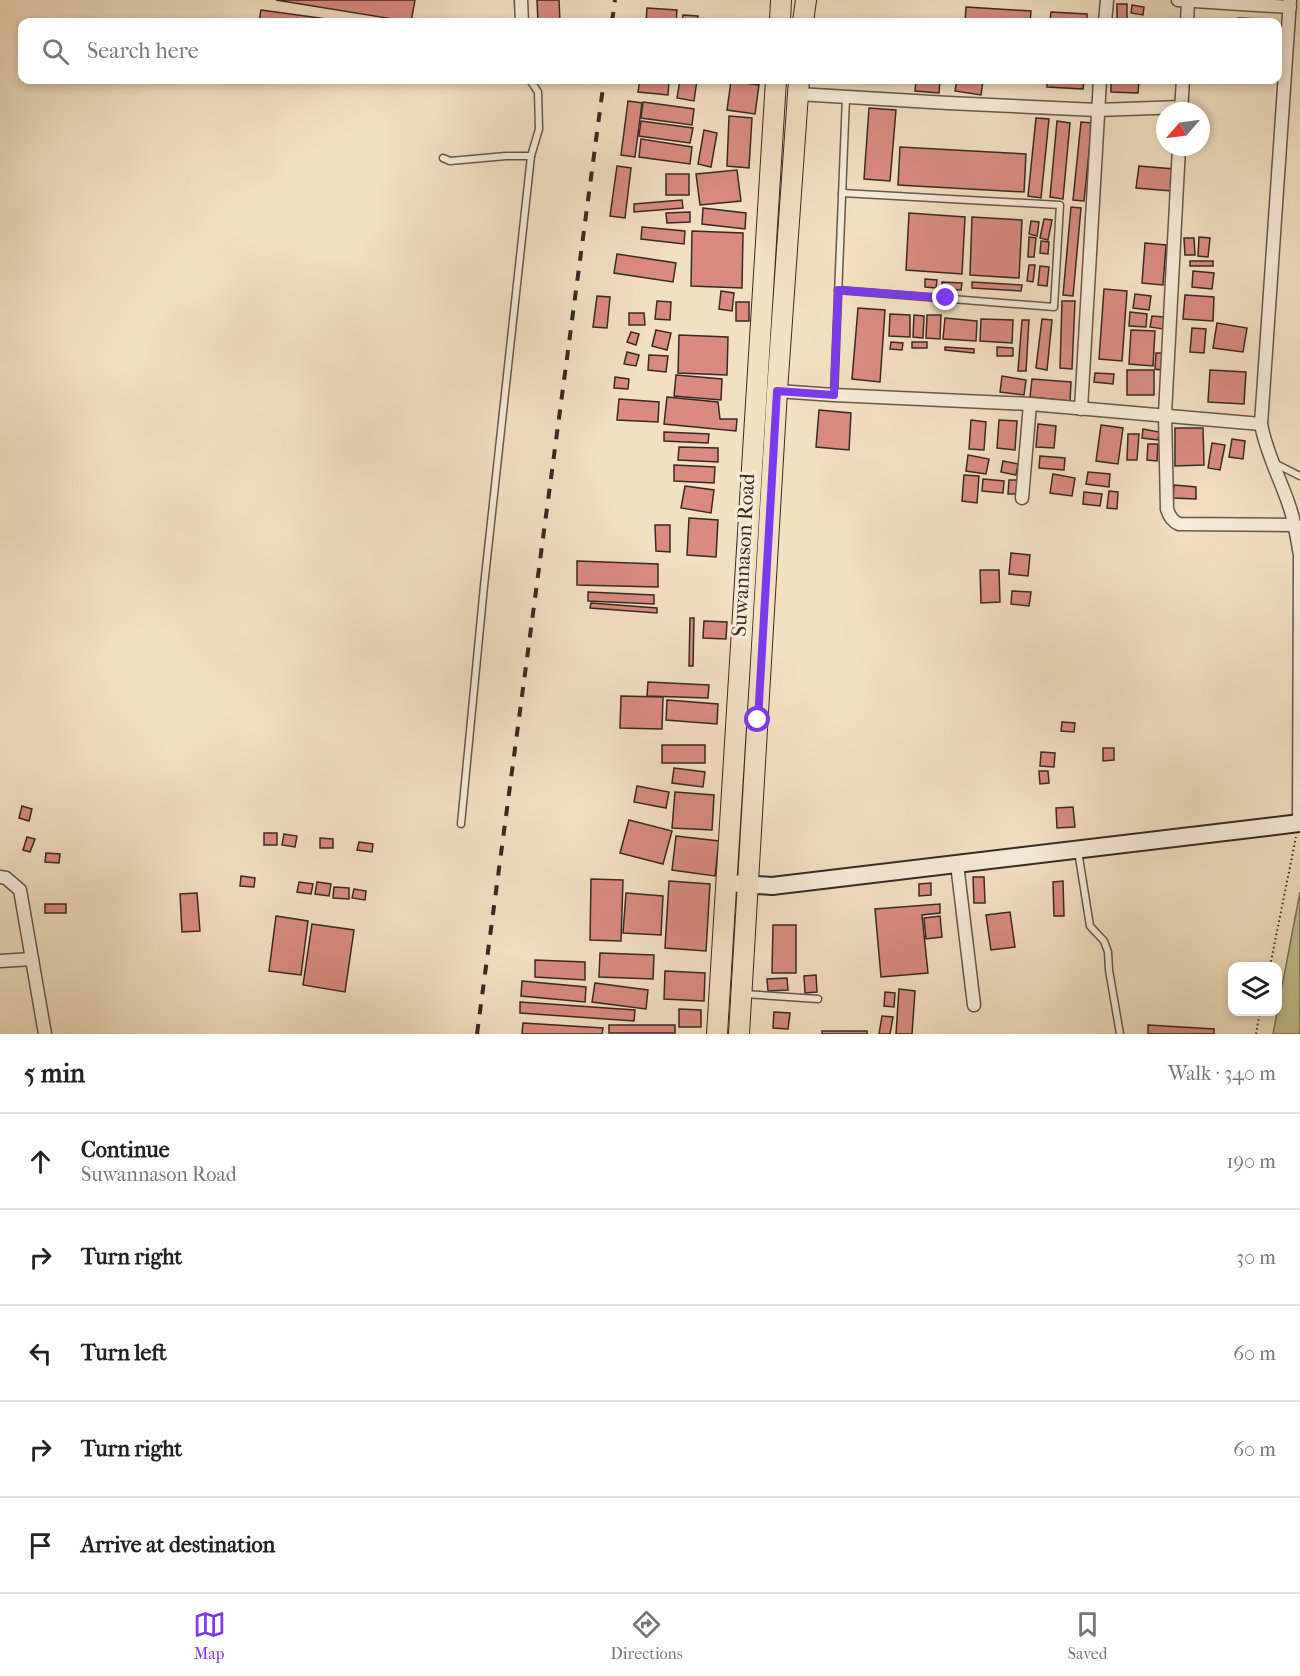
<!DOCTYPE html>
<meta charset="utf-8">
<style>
:root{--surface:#fff;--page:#f2f2f2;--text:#222;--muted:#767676;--line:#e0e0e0;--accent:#7c3aed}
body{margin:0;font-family:"IM FELL French Canon",serif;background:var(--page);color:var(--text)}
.controls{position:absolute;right:18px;bottom:18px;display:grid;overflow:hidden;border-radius:12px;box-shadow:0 3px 9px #0003}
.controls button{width:54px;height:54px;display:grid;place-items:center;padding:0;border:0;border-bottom:2px solid var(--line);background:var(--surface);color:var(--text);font:30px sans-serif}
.compass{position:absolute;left:1156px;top:102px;width:54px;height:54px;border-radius:50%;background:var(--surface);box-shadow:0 3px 9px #0003;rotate:242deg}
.stop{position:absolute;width:18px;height:18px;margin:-14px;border:4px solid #7c3aed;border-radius:50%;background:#fff}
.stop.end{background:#7c3aed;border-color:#fff;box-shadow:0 2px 6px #0008}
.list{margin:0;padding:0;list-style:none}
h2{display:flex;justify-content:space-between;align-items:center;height:78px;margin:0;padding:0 24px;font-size:26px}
h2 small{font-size:20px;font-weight:400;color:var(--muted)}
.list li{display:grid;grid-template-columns:39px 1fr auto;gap:18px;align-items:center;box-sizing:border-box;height:96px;padding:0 24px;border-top:2px solid var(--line)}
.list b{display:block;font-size:22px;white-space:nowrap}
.list p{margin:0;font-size:20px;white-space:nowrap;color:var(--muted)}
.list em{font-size:20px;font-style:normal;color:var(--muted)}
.icon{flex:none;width:33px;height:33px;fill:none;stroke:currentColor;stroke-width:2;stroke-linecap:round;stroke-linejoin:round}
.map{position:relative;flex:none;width:1300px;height:1034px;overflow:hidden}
.search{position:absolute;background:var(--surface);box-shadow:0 3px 9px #0003;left:18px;right:18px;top:18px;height:66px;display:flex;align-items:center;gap:15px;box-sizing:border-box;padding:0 21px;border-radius:12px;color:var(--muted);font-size:22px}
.sheet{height:558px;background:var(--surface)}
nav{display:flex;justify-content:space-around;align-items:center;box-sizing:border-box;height:84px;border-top:2px solid var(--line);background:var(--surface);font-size:16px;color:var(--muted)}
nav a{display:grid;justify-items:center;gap:3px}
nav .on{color:var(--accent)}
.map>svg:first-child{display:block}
</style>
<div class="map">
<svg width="1300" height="1034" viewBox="0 0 1300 1034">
<rect width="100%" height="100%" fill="#f3e0c1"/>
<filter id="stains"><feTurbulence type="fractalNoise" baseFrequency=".00333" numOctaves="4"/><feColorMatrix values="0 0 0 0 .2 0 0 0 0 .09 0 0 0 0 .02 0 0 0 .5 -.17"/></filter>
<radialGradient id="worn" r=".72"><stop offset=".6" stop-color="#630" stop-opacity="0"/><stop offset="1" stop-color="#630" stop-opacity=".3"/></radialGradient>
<polygon fill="#c1c18e" stroke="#7c7559" stroke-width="1.5" points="1300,892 1300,1034 1273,1034"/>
<g fill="#da8b7f" stroke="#382924" stroke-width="1.5">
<polygon points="276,0 415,0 411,22"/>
<polygon points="537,0 559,0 560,22 538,22"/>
<rect x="1117" y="4" width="10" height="17"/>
<polygon points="1132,5 1144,7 1143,15 1131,13"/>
<polygon points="966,7 1031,11 1030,22 965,22"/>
<polygon points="647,8 677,10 676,22 646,22"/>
<polygon points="261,10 349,22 259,22"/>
<polygon points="1051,12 1087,14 1087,22 1050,22"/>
<polygon points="683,15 698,16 698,22 682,22"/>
<polygon points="1238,18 1262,19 1262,22 1238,22"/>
<polygon points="640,80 669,80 668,95 638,92"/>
<polygon points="680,80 697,80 694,101 677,98"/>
<polygon points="916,80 940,80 939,93 915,91"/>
<polygon points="957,80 983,80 981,95 955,91"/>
<polygon points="1047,80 1084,80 1083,89 1047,87"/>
<polygon points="1111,80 1139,80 1138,93 1111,92"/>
<polygon points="731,81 759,85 755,114 727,110"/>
<polygon points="628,101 642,103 635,157 621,155"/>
<polygon points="643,102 694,109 692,125 641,118"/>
<polygon points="869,108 896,110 890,181 864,179"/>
<polygon points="729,116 752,118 749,168 727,166"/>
<polygon points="1036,118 1049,119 1041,198 1028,196"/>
<polygon points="641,121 693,128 690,143 639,136"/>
<polygon points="1057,121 1070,123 1063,199 1050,197"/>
<polygon points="1081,122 1092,123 1084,201 1073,200"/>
<polygon points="704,130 717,133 711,167 698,164"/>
<polygon points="641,139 692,147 690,164 639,157"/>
<polygon points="900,147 1026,154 1024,192 898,185"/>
<polygon points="617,166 631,168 625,218 610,216"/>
<polygon points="1139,166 1174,169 1172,191 1136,188"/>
<polygon points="737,170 741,201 700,205 696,174"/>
<rect x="666" y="174" width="23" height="21"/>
<polygon points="682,200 683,208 634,212 634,204"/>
<polygon points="1071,207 1081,208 1073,296 1063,295"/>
<polygon points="703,208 746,213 745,229 702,224"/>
<polygon points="690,212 690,222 667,223 666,213"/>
<polygon points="909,213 965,217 962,274 906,270"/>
<polygon points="972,217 1022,220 1019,278 970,275"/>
<polygon points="1044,219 1052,220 1048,240 1040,238"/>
<polygon points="1031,221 1039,222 1037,236 1029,234"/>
<polygon points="642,227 685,231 684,244 641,239"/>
<polygon points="692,231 743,233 742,288 691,286"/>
<polygon points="1029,237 1036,238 1034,257 1028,257"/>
<polygon points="1199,237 1210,238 1208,257 1198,256"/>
<polygon points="1184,238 1194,238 1195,255 1185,255"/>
<polygon points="1041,241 1049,242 1048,254 1040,253"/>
<polygon points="1145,243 1166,245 1163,285 1142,283"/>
<polygon points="617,254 676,263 673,282 614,273"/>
<rect x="1190" y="261" width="23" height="5"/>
<polygon points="1029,265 1035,265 1033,282 1027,281"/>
<polygon points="1040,266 1049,267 1047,286 1038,285"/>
<polygon points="1193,271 1214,273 1212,289 1192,287"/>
<polygon points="925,279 937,280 936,288 925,287"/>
<polygon points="942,282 962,283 961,290 942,289"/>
<polygon points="972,282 1022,285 1021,291 972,288"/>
<polygon points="1104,289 1127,291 1122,361 1099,359"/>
<polygon points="721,291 734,293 732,311 719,309"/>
<polygon points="1135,294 1151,296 1149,310 1133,308"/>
<polygon points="1185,295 1214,297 1213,321 1183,319"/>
<polygon points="597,296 610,297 607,328 593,327"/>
<polygon points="657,301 671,302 670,320 655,319"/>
<polygon points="1062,301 1075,301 1072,369 1060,368"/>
<rect x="736" y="302" width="13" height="19"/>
<polygon points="858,308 885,310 880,382 852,379"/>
<polygon points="1130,312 1147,314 1146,327 1129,326"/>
<polygon points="629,313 644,313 645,325 629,325"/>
<polygon points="890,314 910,315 910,337 889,336"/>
<polygon points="914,315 924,316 923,338 913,337"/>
<polygon points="927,315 941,315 940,339 926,338"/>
<polygon points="1152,316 1164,317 1163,329 1150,327"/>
<polygon points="945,318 977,321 976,341 943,339"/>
<polygon points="981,319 1013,320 1012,343 980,341"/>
<polygon points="1042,319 1052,320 1047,370 1036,368"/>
<polygon points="1022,320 1029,320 1026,371 1018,371"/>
<polygon points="1217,323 1247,328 1243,352 1213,348"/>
<polygon points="1192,328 1206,329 1204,353 1190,352"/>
<polygon points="656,330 671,333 667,350 652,346"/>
<polygon points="1131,330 1155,331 1153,366 1129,364"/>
<polygon points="631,332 639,334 636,345 627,342"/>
<polygon points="679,335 728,337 727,375 678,373"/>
<polygon points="891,342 903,343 902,350 890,349"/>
<rect x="912" y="342" width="15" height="6"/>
<polygon points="945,347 974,349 974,353 945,350"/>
<polygon points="997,347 1013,348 1013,356 997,356"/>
<polygon points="627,352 639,355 636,366 624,364"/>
<polygon points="1156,353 1162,353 1161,370 1155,369"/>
<polygon points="649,355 668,356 666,372 648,370"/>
<rect x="1127" y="370" width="27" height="25"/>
<polygon points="1210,370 1246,372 1244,404 1208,402"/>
<polygon points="1095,373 1114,374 1113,384 1094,382"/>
<polygon points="676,375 722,379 721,400 674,396"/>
<polygon points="1002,376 1026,380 1024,395 1000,392"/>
<polygon points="615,377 629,379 628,389 614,388"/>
<polygon points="1032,379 1071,382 1070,401 1030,397"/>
<polygon points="667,397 718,402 720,419 737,419 736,431 664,424"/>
<polygon points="619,399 659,402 658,422 617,420"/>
<polygon points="819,410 851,413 849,450 816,447"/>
<polygon points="971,420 986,422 984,450 969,449"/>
<polygon points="999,420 1017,421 1015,450 997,448"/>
<polygon points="1038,424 1056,426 1054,448 1036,447"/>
<polygon points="1101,425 1123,428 1118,464 1096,461"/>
<polygon points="1175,428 1203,428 1204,465 1175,466"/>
<polygon points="1143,429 1159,432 1158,440 1142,438"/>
<polygon points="664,432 709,434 708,443 664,441"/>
<polygon points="1128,434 1139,434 1137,460 1127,460"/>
<polygon points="1232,439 1245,441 1243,459 1229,457"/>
<polygon points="1212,443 1225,445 1220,470 1208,468"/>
<polygon points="1148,444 1158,444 1157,461 1147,460"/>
<polygon points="679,447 718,448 718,462 678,460"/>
<polygon points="968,455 989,459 986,474 966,471"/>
<polygon points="1040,456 1065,458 1064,470 1039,468"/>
<polygon points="1003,461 1018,464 1016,475 1001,472"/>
<polygon points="674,465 715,467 714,483 674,481"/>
<polygon points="1088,472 1110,474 1109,487 1086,484"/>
<polygon points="1053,474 1075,478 1072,496 1050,493"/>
<polygon points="964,475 979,476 977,503 962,501"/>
<polygon points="983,479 1004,481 1003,493 982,491"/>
<polygon points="1009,480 1018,480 1017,494 1008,494"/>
<polygon points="1174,485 1196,487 1196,499 1173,498"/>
<polygon points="685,486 714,490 711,513 681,508"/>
<polygon points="1109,491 1118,492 1117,509 1107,508"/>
<polygon points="1084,492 1102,494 1100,506 1083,504"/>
<polygon points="689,518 718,520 716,557 687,555"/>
<polygon points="655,525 670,525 670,552 656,551"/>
<polygon points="1011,553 1030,555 1028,576 1009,574"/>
<polygon points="577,561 658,564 658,587 577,585"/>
<polygon points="980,570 999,570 1000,602 981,603"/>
<polygon points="1012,591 1031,592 1029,606 1011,604"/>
<polygon points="588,592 654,595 654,604 588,601"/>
<polygon points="591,603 657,608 657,613 590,608"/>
<polygon points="690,618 694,618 693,666 689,666"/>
<polygon points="704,621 727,622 726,639 703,638"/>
<polygon points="648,682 709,685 708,698 647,696"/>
<polygon points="621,696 663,697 662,729 620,728"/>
<polygon points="667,700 718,704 717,724 666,720"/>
<polygon points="1062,722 1075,723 1074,732 1061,731"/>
<rect x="662" y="745" width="43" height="18"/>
<polygon points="1103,748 1114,748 1114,760 1103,761"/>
<polygon points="1041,752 1055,753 1054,767 1040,766"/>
<polygon points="674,768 705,772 703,787 672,783"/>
<polygon points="1039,771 1048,771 1049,783 1040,784"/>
<polygon points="637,786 669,792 666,808 634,802"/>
<polygon points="675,792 714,795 712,830 672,828"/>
<polygon points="22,806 32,809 29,821 19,818"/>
<polygon points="1073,807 1075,827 1057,828 1056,808"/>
<polygon points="629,820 672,831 663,864 620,853"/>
<rect x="264" y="833" width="13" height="12"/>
<polygon points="284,834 297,836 295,847 282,845"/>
<polygon points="676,836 719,841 715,876 672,870"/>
<polygon points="27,837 35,839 30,852 23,850"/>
<polygon points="320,838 333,839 333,848 320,848"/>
<polygon points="359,842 373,844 372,852 357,850"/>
<polygon points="46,853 60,854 59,863 45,862"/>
<polygon points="241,876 255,878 254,887 240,886"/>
<polygon points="973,877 984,877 985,903 974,903"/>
<polygon points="591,879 623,880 621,941 590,940"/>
<polygon points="669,881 710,884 706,951 665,948"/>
<polygon points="1063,881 1064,916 1054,916 1053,882"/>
<polygon points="299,882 313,884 311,894 297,892"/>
<polygon points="317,882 331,884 329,896 315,894"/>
<polygon points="931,883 931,895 919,896 919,884"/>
<polygon points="334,887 349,888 349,899 333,898"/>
<polygon points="354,889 366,891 365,900 352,898"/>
<polygon points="197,893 200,931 182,932 180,894"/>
<polygon points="626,893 663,896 661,935 623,933"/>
<rect x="45" y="904" width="21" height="9"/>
<polygon points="940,904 940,913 922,915 928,973 881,977 875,909"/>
<polygon points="1010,912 1015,947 991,950 986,915"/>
<polygon points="276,916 308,921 301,975 269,971"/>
<polygon points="940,916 942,937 926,939 924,918"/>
<polygon points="312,924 354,930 345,992 303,985"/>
<polygon points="773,925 796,925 796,973 772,973"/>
<polygon points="600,953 654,955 653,979 599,977"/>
<polygon points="535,960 585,962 585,980 535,977"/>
<polygon points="665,971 705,973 704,1001 664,999"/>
<polygon points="816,975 817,992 805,993 804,976"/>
<polygon points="787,978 788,990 768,991 767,979"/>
<polygon points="522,981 586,987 585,1002 521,996"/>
<polygon points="595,983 648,990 646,1009 592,1002"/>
<polygon points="899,989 915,991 912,1034 896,1034"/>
<polygon points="885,992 895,993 894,1007 884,1006"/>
<polygon points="520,1002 635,1010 634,1021 520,1013"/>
<polygon points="679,1009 701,1010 701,1027 679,1027"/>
<polygon points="774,1012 790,1013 788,1029 773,1028"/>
<polygon points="882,1016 893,1017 890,1034 879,1034"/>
<polygon points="523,1023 603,1028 602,1034 522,1034"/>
<rect x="609" y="1025" width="66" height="8"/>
<polygon points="1148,1025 1214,1029 1214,1034 1148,1034"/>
<rect x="822" y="1031" width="45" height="3"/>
</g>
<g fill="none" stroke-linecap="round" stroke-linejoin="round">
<g stroke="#67574b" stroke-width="9">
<g id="lane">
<polyline points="443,158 450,161 506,156 531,156 539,129 538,92 530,80"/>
<polyline points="838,290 1054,307 1060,205 842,193"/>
<polyline points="834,395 846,97"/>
<polyline points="1274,463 1300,476"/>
<polyline points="461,824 484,586 531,156"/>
<polyline points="1078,851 1090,926 1104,941 1108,952 1109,970 1120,1034"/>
<polyline points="744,994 818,999"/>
</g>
</g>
<g stroke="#67574b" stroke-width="15">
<g id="street">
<polyline points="521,0 522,22"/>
<polyline points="1178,0 1290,7"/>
<path d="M1290,0L1261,424C1266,453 1281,480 1290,508C1295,523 1297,539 1300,555L1299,823"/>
<polyline points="1105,22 1107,0"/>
<polyline points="1187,22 1188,1"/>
<polyline points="798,94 948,103 1097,110 1182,107"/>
<polyline points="1181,111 1183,80"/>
<path d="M1179,147L1165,414L1167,509C1169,516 1172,521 1179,524L1295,525"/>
<polyline points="777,391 834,395 1030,404 1261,424"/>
<polyline points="1081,409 1100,80"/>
<polyline points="1022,498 1030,404"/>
<polyline points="957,864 974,1005"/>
<polyline points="0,877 6,878 20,890 45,1034"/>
<polyline points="0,961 32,959"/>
</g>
</g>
<g stroke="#382924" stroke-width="20">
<polyline id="secondary" points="727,883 772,886 1300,823"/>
</g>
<g stroke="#382924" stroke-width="22">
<g id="primary">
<polyline points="780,22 781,0"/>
<polyline points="803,22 806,0"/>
<polyline points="717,1034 776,80"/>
<polyline points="739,1034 777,391 799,80"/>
</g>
</g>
<g stroke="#382924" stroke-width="2" stroke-dasharray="1.5 3" stroke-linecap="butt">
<polyline points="1270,966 1296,837"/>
<polyline points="1256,1034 1260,1011"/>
</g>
<use href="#lane" stroke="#f7ebd7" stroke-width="6"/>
<use href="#street" stroke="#f7ebd7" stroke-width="12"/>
<use href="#secondary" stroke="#f7ebd7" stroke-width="16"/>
<use href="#primary" stroke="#f3e0c1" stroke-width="20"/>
<g stroke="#382924" stroke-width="4" stroke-dasharray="10 10" stroke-linecap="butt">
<polyline points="612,22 615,0"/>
<polyline points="477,1034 604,80"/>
</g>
</g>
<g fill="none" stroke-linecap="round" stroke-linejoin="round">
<polyline stroke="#7c3aed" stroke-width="8" points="758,720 777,391 834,395 838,290 946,298"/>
</g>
<g text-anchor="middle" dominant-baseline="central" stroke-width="6" stroke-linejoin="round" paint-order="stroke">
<g font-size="21" fill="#382924" stroke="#f7ebd7">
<text transform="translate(743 555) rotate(-87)">Suwannason Road</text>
</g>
</g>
<rect width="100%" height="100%" filter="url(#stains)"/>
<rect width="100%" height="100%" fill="url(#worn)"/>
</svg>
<div class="controls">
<button><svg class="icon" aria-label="layers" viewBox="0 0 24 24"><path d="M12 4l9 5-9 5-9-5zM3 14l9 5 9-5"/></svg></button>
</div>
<svg class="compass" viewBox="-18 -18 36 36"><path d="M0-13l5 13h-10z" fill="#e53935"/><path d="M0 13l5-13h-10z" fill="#767676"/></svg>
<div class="stop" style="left:758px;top:720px"></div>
<div class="stop end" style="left:946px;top:298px"></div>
<div class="search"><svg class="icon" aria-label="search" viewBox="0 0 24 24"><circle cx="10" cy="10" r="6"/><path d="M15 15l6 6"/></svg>Search here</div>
</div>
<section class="sheet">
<h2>5 min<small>Walk · 340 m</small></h2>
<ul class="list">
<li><svg class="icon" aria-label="ahead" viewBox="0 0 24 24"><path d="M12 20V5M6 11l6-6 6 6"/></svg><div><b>Continue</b><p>Suwannason Road</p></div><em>190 m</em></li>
<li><svg class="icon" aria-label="right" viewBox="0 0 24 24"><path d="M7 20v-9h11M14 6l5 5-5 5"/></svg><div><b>Turn right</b></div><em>30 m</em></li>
<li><svg class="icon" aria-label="left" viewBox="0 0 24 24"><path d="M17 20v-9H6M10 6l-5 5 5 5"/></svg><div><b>Turn left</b></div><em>60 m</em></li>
<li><svg class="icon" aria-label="right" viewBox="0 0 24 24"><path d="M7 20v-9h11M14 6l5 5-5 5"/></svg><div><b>Turn right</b></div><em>60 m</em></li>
<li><svg class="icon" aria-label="arrive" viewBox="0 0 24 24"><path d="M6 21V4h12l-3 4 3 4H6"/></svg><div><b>Arrive at destination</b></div></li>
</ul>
</section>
<nav>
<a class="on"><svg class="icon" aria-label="map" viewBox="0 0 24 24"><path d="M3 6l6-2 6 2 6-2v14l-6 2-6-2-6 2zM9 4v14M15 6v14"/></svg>Map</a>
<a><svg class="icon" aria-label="directions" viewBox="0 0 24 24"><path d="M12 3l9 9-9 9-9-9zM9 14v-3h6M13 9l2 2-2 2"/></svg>Directions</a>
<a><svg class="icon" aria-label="saved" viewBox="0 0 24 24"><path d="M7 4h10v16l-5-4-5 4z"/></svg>Saved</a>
</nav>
